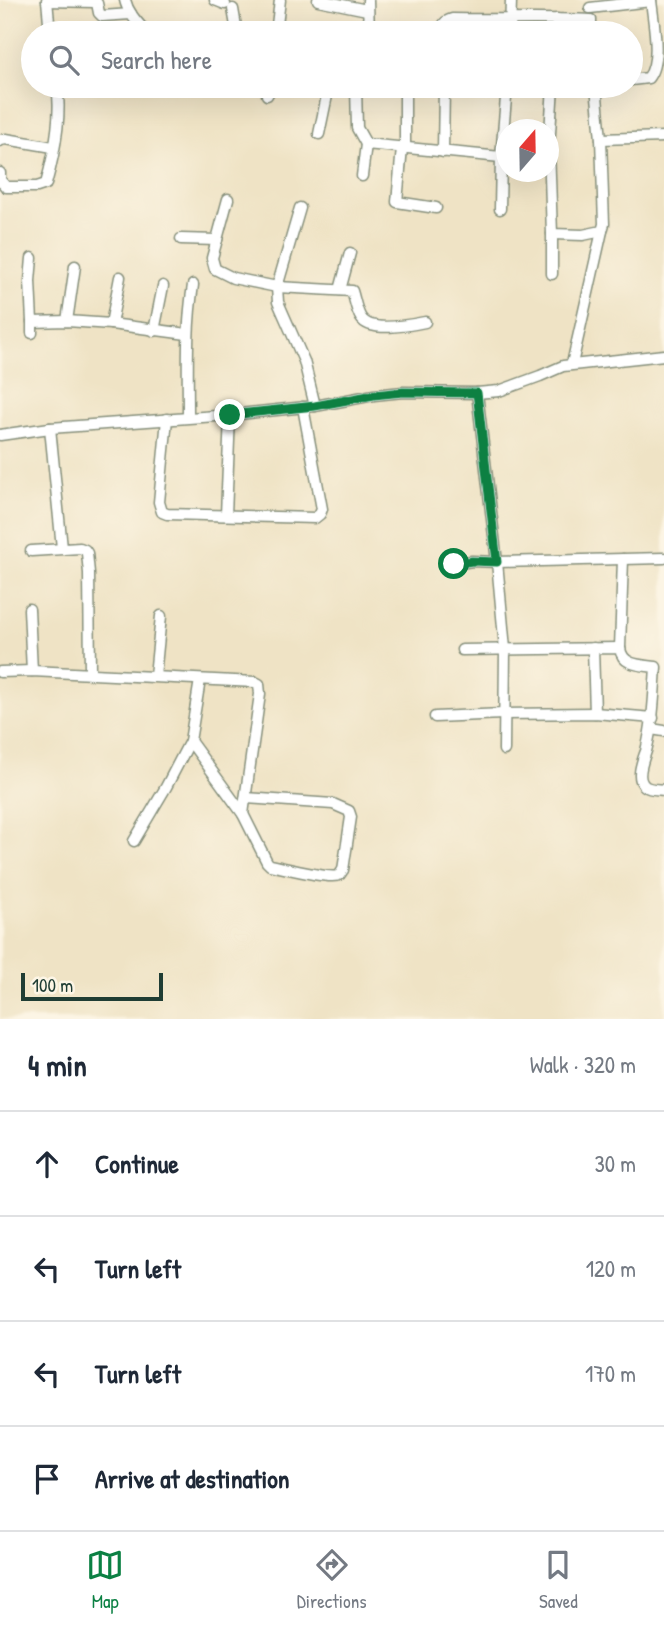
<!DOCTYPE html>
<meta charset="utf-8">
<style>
:root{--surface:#fff;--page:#f6f6f7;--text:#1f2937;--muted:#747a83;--line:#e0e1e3;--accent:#0b8043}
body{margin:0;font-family:"Patrick Hand",sans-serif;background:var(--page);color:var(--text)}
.compass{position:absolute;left:496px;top:119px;width:63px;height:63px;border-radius:50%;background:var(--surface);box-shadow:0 7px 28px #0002;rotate:20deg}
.scale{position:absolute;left:21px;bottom:18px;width:142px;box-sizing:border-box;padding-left:7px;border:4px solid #1f3d34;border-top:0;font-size:19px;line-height:24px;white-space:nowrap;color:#1f3d34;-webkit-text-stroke:5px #fcf5e5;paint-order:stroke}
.stop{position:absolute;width:21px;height:21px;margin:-16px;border:5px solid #0b8043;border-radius:50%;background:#fff}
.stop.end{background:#0b8043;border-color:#fff;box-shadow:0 2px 7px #0008}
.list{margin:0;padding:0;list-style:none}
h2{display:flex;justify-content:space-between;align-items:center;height:91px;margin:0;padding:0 28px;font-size:30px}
h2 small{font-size:23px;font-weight:400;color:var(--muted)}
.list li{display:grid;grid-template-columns:46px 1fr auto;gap:21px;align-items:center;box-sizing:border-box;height:105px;padding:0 28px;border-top:2px solid var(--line)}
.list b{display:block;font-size:26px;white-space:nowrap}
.list em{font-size:23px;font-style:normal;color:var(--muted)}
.icon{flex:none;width:38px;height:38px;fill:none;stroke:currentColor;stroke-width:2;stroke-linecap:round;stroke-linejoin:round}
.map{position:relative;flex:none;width:664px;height:1019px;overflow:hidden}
.search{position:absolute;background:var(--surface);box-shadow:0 7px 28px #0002;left:21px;right:21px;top:21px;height:77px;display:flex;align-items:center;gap:18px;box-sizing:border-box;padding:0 24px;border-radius:38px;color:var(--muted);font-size:26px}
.sheet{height:511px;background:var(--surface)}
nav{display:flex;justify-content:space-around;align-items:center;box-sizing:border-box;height:98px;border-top:2px solid var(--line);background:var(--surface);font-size:19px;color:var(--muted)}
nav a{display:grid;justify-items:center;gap:4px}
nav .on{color:var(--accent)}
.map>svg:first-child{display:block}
</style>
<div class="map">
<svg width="664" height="1019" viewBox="0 0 664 1019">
<rect width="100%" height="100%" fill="#fcf5e5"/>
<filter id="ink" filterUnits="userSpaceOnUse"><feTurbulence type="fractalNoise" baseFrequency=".0143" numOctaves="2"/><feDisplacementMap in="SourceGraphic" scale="14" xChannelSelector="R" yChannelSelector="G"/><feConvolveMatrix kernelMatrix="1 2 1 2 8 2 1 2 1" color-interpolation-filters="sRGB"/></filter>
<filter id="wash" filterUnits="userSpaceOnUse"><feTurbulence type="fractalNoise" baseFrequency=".00686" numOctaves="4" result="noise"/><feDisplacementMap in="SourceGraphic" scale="28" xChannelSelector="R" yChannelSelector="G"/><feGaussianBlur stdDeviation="1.57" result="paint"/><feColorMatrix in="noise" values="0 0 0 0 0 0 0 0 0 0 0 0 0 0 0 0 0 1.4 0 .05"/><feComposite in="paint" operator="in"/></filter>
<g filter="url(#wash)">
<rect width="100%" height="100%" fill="#efe3c5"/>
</g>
<g filter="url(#ink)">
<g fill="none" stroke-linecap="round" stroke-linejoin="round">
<g stroke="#87907c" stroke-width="13">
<g id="minor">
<polyline points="47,0 50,33"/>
<path d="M125,0C128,13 137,22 146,32"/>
<polyline points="215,0 225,4"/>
<polyline points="318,0 367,10"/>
<polyline points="368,0 369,33"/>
<polyline points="47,1 95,2 97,3 99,13 102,16 131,14"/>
<polyline points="590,8 651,1"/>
<polyline points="233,9 237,32"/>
<polyline points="198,33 199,33"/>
<polyline points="236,33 237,32 256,33"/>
<polyline points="276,33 280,0"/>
<path d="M442,33C442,25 444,21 452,19C498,20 544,18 591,20V33"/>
<polyline points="510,33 511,0"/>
<polyline points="556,33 557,19"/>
<path d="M631,80L648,78C662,61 653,21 651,0"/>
<polyline points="356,86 357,128 366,144"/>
<polyline points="405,86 405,148"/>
<polyline points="553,86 549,148 552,234 583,235 602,231 604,224 601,139 596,86"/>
<polyline points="267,95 272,86"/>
<polyline points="319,134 329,86"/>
<polyline points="601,139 664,137"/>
<polyline points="0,141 1,140 6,139 53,147"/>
<polyline points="402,148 397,202 436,208"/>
<polyline points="443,152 444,86"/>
<path d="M0,173V180L6,187H37L46,184C54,155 62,116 57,86"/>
<polyline points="362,176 366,144 501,157"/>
<path d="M228,199L212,258L215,269L233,278L277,287L352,291C355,300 356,310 361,318C370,333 410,325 425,322"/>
<polyline points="300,208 277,287 278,302 304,361 315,406"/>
<polyline points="500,209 501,157 507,86"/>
<polyline points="552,234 552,274"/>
<polyline points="181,239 217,240"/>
<polyline points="32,258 30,281 32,322 67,321 111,324 187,334"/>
<polyline points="340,290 350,253"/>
<polyline points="67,321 75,266"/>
<polyline points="32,322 32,333"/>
<polyline points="111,324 120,277"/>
<polyline points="154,331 163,286"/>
<polyline points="572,364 602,231"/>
<polyline points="477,393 497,562 505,649 504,750"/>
<path d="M188,417C188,373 186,329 193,285"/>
<polyline points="167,419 159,502 162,512 167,514 315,518 320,514 322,509 303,407"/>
<polyline points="50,428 62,548"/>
<polyline points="0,435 50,428 230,415 315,406 374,395 403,392 477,393 499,391 540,376 563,366 664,355"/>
<polyline points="226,515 230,415"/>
<polyline points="31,551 80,548 85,550 87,553 89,573 90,673"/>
<polyline points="454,564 472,561 497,562 664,558"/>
<polyline points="29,609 32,671"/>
<polyline points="593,648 595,713"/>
<polyline points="620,648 623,559"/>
<path d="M462,650L620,648C622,666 641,665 656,667C654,696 653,724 646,751C643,760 636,776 643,784C647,790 657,789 664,790"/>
<polyline points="0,672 32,671 255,682 259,684 260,694 243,814"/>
<polyline points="155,676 161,616"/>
<polyline points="435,717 503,714 595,713 653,718"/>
<polyline points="651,729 664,731"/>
<path d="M190,741L243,814L267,862L270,865C281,867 332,880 339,875C341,874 341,872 343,870L351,817L349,811L333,804L246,798"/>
<polyline points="134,841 166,787 190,741 200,680"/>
</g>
</g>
<use href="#minor" stroke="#fff" stroke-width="10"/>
</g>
</g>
<g fill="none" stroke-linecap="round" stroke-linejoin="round" filter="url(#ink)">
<polyline stroke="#0b8043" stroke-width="9" points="230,415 315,406 374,395 403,392 477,393 497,562 472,561 454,564"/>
</g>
</svg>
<svg class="compass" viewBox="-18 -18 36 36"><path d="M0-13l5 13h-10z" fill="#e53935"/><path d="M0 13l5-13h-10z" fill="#747a83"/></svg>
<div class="scale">100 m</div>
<div class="stop" style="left:454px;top:564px"></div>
<div class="stop end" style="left:230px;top:415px"></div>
<div class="search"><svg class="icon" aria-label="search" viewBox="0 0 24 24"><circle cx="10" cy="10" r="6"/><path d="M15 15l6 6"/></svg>Search here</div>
</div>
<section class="sheet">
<h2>4 min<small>Walk · 320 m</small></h2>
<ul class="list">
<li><svg class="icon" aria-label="ahead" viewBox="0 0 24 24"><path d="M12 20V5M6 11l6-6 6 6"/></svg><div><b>Continue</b></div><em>30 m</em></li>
<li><svg class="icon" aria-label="left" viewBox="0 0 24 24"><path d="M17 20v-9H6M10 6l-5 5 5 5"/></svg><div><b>Turn left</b></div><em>120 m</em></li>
<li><svg class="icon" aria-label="left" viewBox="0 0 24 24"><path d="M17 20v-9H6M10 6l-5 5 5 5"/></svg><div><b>Turn left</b></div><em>170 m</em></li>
<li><svg class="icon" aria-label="arrive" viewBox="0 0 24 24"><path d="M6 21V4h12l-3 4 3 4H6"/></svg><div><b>Arrive at destination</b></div></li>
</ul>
</section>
<nav>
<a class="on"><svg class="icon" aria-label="map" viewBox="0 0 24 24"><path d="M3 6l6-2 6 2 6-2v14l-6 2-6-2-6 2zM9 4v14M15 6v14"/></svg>Map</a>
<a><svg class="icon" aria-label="directions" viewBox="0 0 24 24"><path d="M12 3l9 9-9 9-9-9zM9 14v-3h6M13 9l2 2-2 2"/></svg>Directions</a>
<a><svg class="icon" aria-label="saved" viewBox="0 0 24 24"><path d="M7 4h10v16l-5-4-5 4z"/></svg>Saved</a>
</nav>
